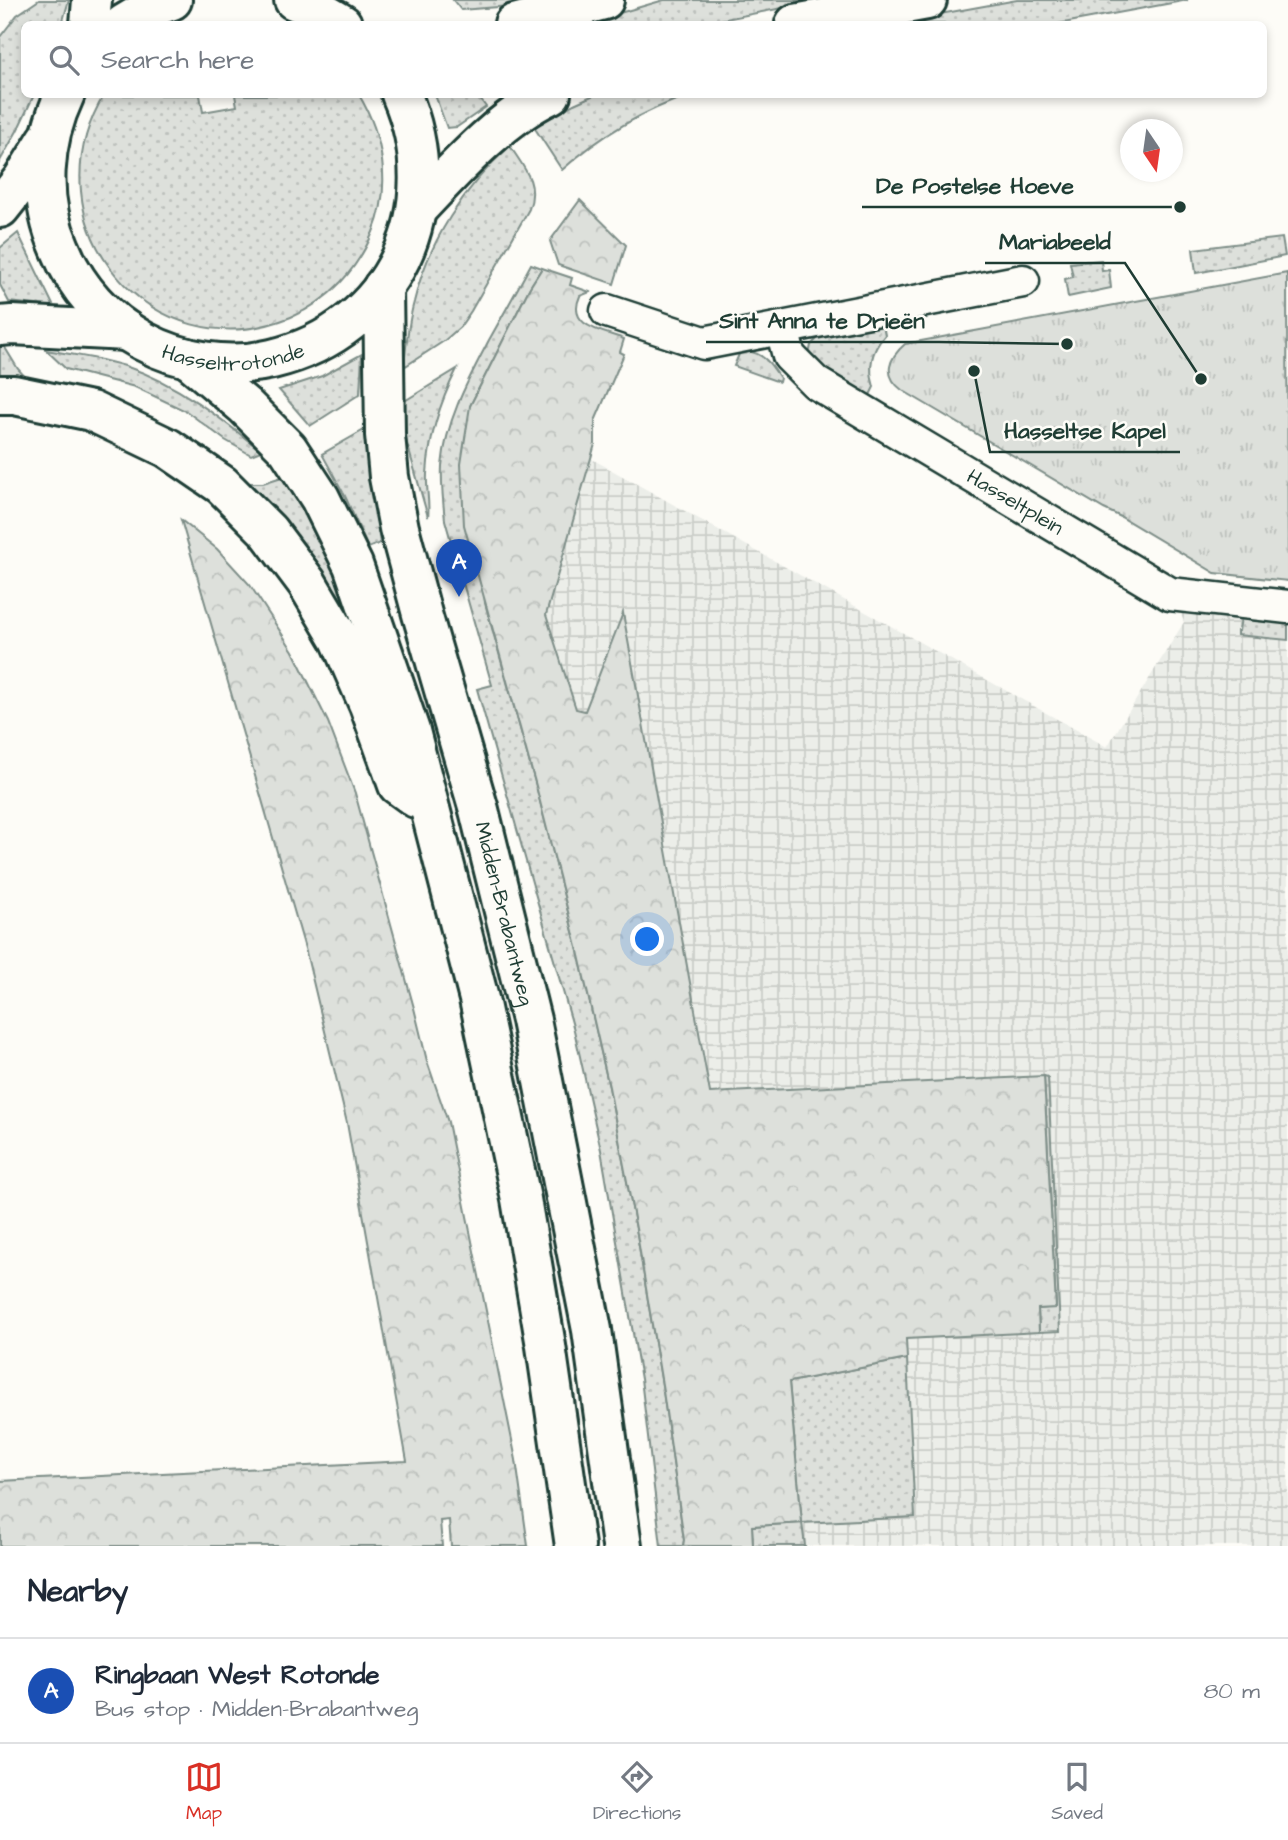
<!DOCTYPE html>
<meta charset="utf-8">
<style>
:root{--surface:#fff;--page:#f2f2f3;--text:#1f2937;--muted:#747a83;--line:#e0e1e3;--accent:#d93025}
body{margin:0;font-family:"Architects Daughter",sans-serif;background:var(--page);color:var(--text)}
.compass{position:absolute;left:1120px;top:119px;width:63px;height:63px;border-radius:50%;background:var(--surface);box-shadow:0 4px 10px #0003;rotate:167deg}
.you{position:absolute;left:648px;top:940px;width:24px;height:24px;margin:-18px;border:5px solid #fff;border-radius:50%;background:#1a73e8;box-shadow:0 0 0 10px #1a73e833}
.badge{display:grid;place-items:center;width:46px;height:46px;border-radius:50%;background:var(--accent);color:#fff;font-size:23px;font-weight:700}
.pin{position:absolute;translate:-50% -58px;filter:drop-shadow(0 2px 4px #0008)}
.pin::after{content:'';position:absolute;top:37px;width:24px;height:21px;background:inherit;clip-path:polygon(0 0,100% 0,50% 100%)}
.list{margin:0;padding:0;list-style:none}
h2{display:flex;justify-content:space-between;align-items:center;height:91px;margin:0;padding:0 28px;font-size:30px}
h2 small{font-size:23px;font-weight:400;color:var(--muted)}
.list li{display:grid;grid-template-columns:46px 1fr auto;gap:21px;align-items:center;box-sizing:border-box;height:105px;padding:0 28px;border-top:2px solid var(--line)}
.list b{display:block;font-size:26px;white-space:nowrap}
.list p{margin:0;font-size:23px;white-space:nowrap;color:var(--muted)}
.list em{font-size:23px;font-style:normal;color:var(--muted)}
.icon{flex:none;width:38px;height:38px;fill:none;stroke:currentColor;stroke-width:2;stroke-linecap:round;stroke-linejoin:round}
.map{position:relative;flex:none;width:1288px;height:1546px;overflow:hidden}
.search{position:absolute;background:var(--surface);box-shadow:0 4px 10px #0003;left:21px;right:21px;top:21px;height:77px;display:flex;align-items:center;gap:18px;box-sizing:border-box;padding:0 24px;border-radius:10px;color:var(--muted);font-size:26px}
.sheet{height:196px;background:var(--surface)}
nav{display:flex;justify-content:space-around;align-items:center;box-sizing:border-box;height:98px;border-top:2px solid var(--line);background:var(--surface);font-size:19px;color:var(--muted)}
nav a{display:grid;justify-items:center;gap:4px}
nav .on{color:var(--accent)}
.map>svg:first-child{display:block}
</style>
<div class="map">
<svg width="1288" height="1546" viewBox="0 0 1288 1546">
<defs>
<pattern id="industrial-grid" width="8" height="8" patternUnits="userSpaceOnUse" patternTransform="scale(1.75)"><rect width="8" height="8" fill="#eceee9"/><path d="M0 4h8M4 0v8" fill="none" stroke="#cacdc8"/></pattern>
<pattern id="grass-dots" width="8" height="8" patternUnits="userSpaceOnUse" patternTransform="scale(1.75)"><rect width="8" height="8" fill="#dde0db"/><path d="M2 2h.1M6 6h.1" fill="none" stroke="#bdc1bd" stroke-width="1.8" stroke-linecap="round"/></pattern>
<pattern id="forest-crowns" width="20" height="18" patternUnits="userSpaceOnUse" patternTransform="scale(1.75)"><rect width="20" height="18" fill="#dde0db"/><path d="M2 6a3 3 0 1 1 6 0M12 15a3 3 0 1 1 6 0" fill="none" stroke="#bdc1bd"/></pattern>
<pattern id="park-tufts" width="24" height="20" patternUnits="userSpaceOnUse" patternTransform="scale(1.75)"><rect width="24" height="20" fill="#dde0db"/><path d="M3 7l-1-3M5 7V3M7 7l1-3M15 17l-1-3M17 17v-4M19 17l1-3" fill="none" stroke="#bdc1bd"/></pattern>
</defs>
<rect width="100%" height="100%" fill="#fdfcf7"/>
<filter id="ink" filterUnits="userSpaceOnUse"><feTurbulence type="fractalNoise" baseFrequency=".0143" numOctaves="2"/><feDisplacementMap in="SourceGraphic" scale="14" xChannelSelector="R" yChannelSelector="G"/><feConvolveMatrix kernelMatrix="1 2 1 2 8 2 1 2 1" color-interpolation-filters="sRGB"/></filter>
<g filter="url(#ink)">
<polygon fill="url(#industrial-grid)" points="549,435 1107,747 1184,622 1174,596 1288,606 1288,1546 786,1546 536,624"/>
<g fill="url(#grass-dots)" stroke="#7e8e88" stroke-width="2">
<polygon points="39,0 69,0 62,24 24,24 24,94 34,95 17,131 0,161 0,37 17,15"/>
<polygon points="453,0 540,0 510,6 461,10"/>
<polygon points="664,0 824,0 700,24 582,24"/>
<polygon points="1017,0 1188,0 1058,24 885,24"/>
<path d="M104,95H200L203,112L237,106L235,95H359C383,135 392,187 373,232C357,270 329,301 291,317C151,374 27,223 104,95Z"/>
<polygon points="435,95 477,95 486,107 457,127 447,128"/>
<path d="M594,95V94L690,95C641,111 600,136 562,170L534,127L574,104Z"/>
<path d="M510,146C524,168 539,183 529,209L471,311L460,327L444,341L404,367C406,345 408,323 414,302C428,242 465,186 510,146Z"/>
<polygon points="18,233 54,307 9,302 0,285 0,248"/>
<polygon points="1282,238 1285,256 1196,273 1193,249"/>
<polygon points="1101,260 1102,271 1109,270 1111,288 1068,297 1065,279 1073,277 1070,263"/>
<path d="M531,264L542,268L530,287L470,406L485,603L536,786L578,951L609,1087L637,1234L663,1391L684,1540L683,1546H661L641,1379L601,1150L574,1030L477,689L492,685L445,520C443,502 441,484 442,466C446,420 468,380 489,340C503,315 517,290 531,264Z"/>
<path d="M883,325L885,335C871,351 868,367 874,387L869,397L817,367L809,355L811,345L818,338Z"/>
<polygon points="0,346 4,346 18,369 36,389 0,384"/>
<path d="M46,350C72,354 99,358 125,366C176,383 220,417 261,451L251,455L225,440L186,411L135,387L66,369Z"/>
<path d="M746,351C764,353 771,364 780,378L779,382L734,366L740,352Z"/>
<polygon points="362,354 360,394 310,426 279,390 322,376"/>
<path d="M457,369C440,402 429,437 427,474C426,488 430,505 428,517L406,440L403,402Z"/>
<polygon points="364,430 380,543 368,548 345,496 322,454"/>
<polygon points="285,476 321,531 360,636 243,483 263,483"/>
<polygon points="1241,617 1288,622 1288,640 1237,635 1237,631 1239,631"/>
<polygon points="1044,1076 1048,1077 1060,1331 1039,1332 1038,1309 1056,1307"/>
<polygon points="907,1359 915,1517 802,1523 805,1546 753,1546 752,1526 802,1523 789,1382"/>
</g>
<g fill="url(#forest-crowns)" stroke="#7e8e88" stroke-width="2">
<polygon points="580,200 626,245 614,284 558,265 550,241"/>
<path d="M542,268L572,278L570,285L590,292L580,296C566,327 603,331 624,339L620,352L624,354L595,421V444L546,615L576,709L585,711L623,613L710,1093L1044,1076L1056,1308L1038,1309L1039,1332L906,1339L907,1359L789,1382L802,1523L752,1526L753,1546H683L684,1540L663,1391L637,1234L609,1087L578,951L536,786L464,525L461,464L470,406L530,287Z"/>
<polygon points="181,520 217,549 250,585 293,651 328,722 355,793 414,1008 427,1061 448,1122 516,1460 528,1546 451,1546 449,1520 440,1521 442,1546 0,1546 0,1481 407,1461 347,1123 306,952"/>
</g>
<path fill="url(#park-tufts)" stroke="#7e8e88" stroke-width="2" d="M1287,273L1288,581L1215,573L1121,517L1104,509L902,390C882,375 889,358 905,344Z"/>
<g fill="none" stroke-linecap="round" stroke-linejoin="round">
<g stroke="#1f3d34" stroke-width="37">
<g id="minor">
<polyline points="607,311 704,343 1023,281"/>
<path id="s1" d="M782,329L789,356L816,383L1170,594L1288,607"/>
</g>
</g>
<g stroke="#1f3d34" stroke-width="44">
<g id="secondary">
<polyline points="294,0 318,10 342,24"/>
<polyline points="90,24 92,0"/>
<polyline points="124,24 151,8 172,0"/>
<polyline points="514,24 604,0"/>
<polyline points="795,24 927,0"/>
<path id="s2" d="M65,94C42,143 38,199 60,248C76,288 106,321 143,341C182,362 229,369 272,359C394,330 450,208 401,94"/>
<polyline points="0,208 23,179 47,140"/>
<path d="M417,209C455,169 500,118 551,94"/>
<path id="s3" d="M383,287L385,435L389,477L399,528L422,614L479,810L531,1020L592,1330L622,1546"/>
<polyline points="0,326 12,325 127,331"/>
<polyline points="188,358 245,406 288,449 320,498 353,565 410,731 479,999 521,1199 546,1346 575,1546"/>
<polyline points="0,395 14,395 91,411 168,448 222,485 268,531 307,583 340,639 369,705 398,785 416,798"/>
</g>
</g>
<use href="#minor" stroke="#fdfcf7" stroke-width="32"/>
<use href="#secondary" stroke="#fdfcf7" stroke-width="38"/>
</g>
</g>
<g text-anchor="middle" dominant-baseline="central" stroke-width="5" stroke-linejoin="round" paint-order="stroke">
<g font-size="21" fill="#1f3d34" stroke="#fdfcf7">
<text stroke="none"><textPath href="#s2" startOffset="380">Hasseltrotonde</textPath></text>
<text stroke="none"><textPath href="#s1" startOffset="298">Hasseltplein</textPath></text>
<text stroke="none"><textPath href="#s3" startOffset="642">Midden-Brabantweg</textPath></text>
</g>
</g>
<path fill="none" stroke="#1f3d34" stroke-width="2.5" d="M1180 207L1087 207H862M1201 379L1125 263H985M1067 344L939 342H706M974 371L990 452H1180"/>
<g fill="#1f3d34" stroke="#fdfcf7" stroke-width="2.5">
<circle cx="1180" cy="207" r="7"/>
<circle cx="1201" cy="379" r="7"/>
<circle cx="1067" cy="344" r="7"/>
<circle cx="974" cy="371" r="7"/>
</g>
<g font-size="23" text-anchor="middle" font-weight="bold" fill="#1f3d34" stroke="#fdfcf7" stroke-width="5" stroke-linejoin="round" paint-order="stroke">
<text x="975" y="193">De Postelse Hoeve</text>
<text x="1055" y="249">Mariabeeld</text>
<text x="822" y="328">Sint Anna te Drieën</text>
<text x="1085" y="438">Hasseltse Kapel</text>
</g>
</svg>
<svg class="compass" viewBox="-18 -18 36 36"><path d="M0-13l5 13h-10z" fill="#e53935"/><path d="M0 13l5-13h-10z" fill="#747a83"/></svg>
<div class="you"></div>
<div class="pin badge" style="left:459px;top:597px;background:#1a4fb4">A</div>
<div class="search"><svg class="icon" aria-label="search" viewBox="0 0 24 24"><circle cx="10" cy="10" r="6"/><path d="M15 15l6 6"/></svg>Search here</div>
</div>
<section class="sheet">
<h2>Nearby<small></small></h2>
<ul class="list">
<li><span class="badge" style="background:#1a4fb4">A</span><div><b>Ringbaan West Rotonde</b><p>Bus stop · Midden-Brabantweg</p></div><em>80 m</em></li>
</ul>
</section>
<nav>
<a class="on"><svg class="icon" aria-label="map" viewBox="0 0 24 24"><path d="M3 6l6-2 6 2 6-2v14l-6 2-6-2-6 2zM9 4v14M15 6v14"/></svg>Map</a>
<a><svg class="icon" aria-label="directions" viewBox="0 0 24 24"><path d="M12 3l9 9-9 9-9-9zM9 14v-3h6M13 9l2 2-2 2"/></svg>Directions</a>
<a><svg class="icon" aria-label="saved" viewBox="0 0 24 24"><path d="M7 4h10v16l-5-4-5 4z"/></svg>Saved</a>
</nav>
